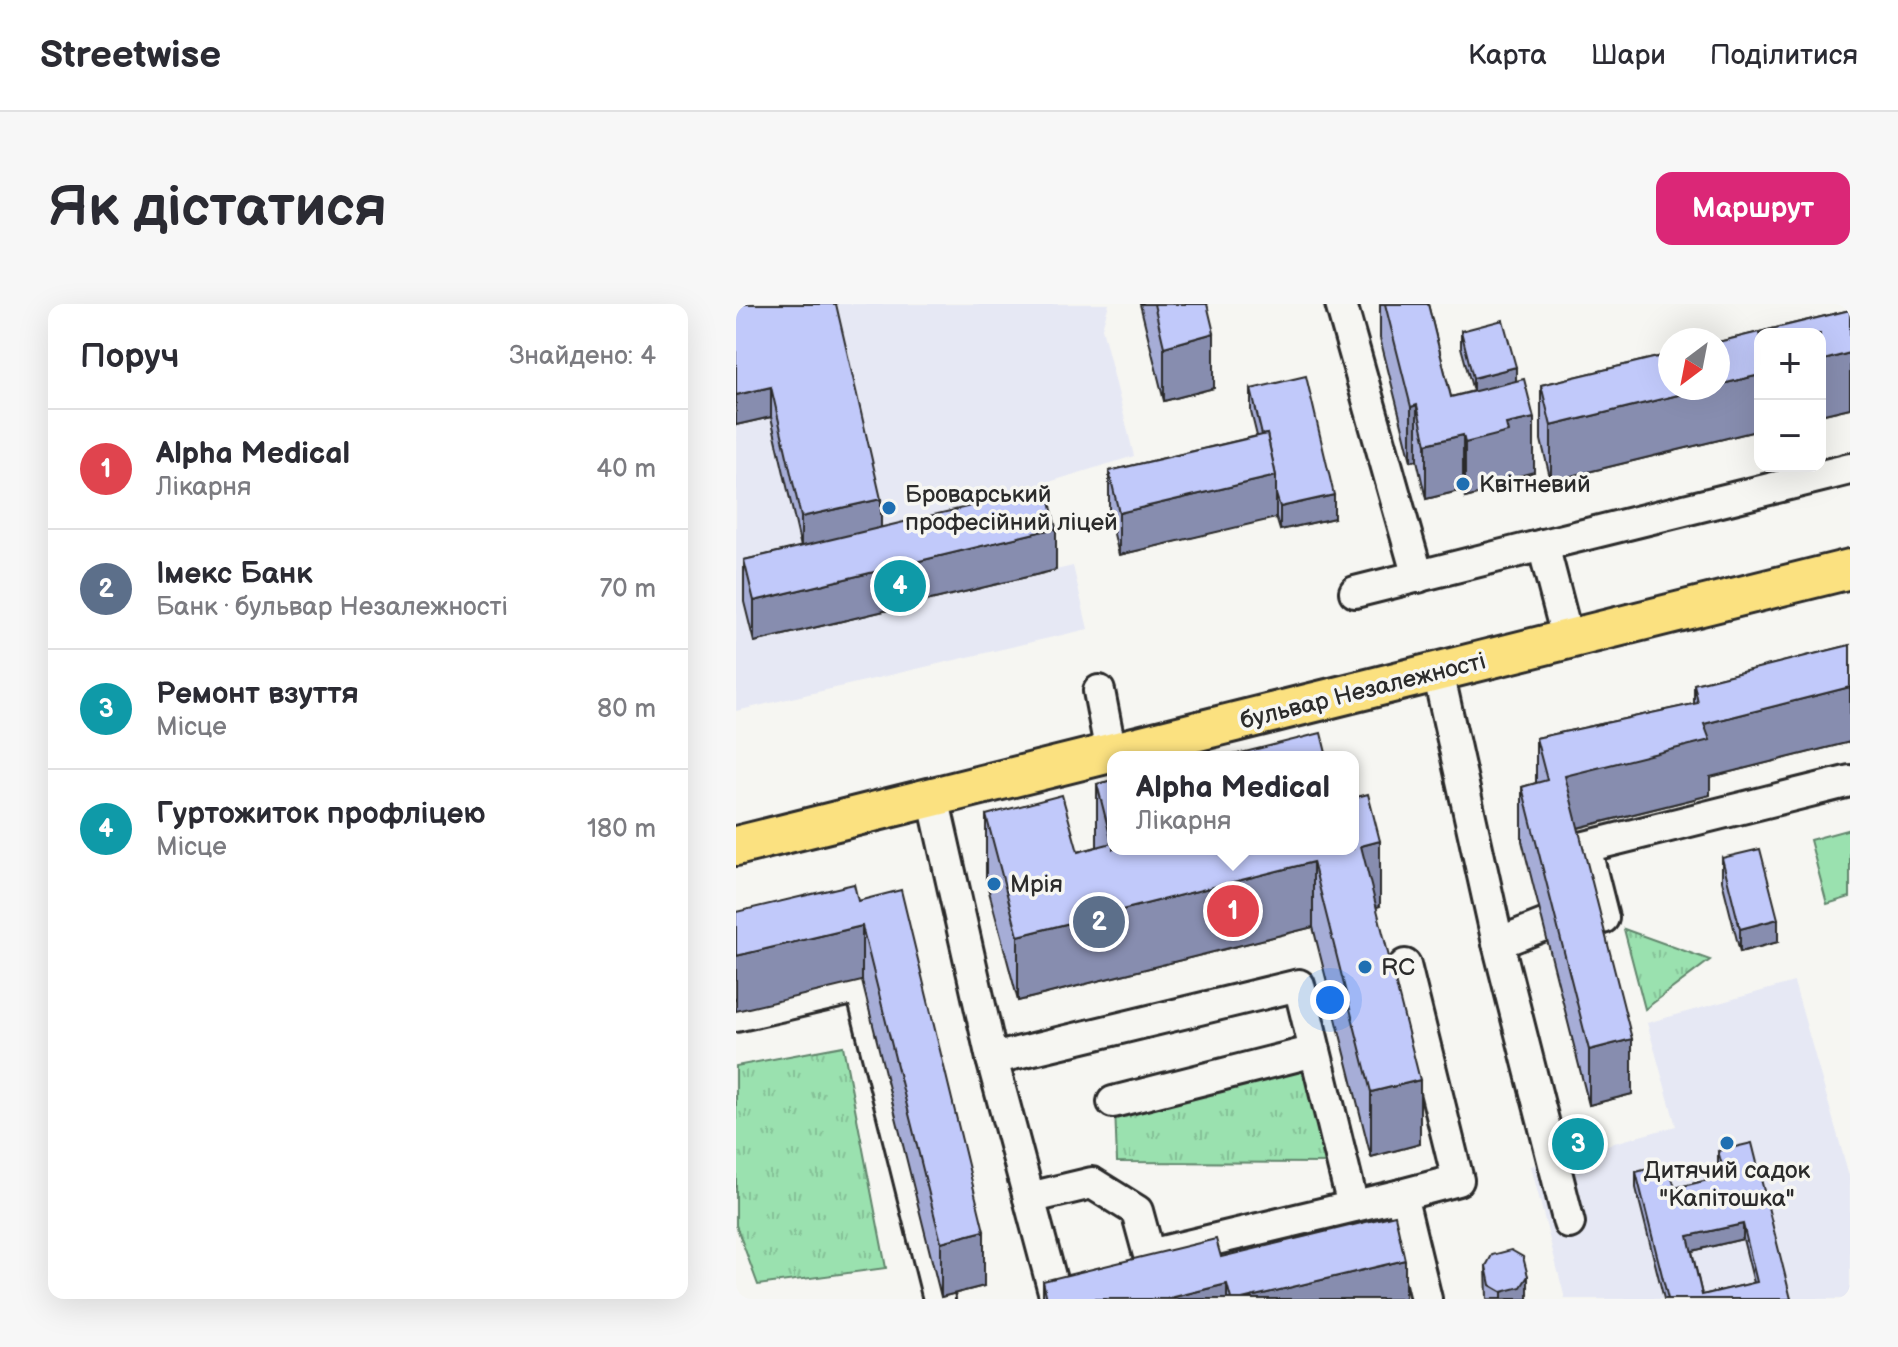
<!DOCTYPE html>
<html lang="uk">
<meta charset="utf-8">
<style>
:root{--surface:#fff;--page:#f7f7f7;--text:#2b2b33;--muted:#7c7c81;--line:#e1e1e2;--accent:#db2777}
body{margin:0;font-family:"Balsamiq Sans",sans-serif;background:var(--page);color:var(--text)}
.controls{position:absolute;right:24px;top:24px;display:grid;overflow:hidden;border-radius:16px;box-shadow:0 8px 32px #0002}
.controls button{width:72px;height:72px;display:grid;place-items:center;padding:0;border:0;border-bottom:2px solid var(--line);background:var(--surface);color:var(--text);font:40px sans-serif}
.compass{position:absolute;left:922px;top:24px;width:72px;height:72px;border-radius:50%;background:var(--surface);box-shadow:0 8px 32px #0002;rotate:212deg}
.you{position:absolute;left:594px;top:696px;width:28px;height:28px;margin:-20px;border:6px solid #fff;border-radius:50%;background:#1a73e8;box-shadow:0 0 0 12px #1a73e833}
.badge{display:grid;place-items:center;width:52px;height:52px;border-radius:50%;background:var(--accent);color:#fff;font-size:26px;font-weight:700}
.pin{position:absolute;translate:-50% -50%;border:4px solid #fff;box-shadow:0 2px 8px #0006}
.popup{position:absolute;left:371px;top:447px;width:252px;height:104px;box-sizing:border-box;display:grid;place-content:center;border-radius:16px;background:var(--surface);filter:drop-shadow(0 2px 6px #0005);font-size:26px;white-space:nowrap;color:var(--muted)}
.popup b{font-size:30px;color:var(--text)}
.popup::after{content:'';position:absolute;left:50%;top:100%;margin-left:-16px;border:16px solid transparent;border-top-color:var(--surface)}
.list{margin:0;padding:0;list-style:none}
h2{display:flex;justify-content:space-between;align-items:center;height:104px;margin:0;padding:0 32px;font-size:34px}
h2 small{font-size:26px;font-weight:400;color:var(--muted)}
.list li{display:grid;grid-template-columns:52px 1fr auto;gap:24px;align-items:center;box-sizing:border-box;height:120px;padding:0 32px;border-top:2px solid var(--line)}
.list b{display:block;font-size:30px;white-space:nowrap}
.list p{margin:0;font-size:26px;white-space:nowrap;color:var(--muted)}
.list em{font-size:26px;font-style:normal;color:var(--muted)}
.map{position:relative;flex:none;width:1114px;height:995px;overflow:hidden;border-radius:16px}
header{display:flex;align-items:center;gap:48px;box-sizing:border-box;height:112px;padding:0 40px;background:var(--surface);border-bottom:2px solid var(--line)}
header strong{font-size:38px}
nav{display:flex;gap:44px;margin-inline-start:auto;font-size:28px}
.intro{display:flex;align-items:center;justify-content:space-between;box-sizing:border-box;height:192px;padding:0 48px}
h1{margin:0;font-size:56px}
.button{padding:20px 36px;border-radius:16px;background:var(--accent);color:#fff;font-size:28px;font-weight:700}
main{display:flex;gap:48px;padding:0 48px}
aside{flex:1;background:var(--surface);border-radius:16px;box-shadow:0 8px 32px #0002}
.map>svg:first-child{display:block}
</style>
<header>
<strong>Streetwise</strong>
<nav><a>Карта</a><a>Шари</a><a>Поділитися</a></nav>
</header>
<div class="intro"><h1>Як дістатися</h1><a class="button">Маршрут</a></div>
<main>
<aside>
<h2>Поруч<small>Знайдено: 4</small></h2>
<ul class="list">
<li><span class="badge" style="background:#e0444e">1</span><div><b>Alpha Medical</b><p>Лікарня</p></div><em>40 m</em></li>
<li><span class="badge" style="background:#5c6f8a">2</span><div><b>Імекс Банк</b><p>Банк · бульвар Незалежності</p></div><em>70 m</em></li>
<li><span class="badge" style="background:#0f9aa8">3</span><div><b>Ремонт взуття</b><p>Місце</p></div><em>80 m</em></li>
<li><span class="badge" style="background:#0f9aa8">4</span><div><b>Гуртожиток профліцею</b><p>Місце</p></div><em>180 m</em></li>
</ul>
</aside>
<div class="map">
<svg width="1114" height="995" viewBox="0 0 1114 995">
<defs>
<pattern id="park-tufts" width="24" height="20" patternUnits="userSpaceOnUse" patternTransform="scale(2)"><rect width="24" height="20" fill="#9ae1af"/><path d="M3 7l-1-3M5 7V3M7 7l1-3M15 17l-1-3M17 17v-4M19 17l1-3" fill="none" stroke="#85c197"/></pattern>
</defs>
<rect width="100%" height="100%" fill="#f6f6f2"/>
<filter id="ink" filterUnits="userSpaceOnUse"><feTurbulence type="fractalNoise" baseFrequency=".0125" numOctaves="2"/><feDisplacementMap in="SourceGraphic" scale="16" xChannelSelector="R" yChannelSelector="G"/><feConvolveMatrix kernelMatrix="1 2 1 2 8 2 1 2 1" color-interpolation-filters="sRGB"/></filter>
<g filter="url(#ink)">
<g fill="#e6e8f4">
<polygon points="0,0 373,0 366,24 398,152 300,182 320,266 337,262 352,325 0,407"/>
<polygon points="1058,678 1114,875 1114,995 829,995 795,862 940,822 911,719"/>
</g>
<polygon fill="#9ae1af" stroke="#62866d" stroke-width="2" points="1114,525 1114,593 1091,600 1074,536"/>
<g fill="url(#park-tufts)" stroke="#62866d" stroke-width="2">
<polygon points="888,625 974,656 909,705"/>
<polygon points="107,742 150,964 22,981 0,921 0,762"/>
<polygon points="575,755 602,859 381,858 379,803"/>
</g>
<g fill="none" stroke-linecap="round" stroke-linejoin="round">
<g stroke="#2b2b2b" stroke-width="36">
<g id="minor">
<polyline points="605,0 682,273"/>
<polyline points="619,288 807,241"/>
<polyline points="832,337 807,241 1114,165"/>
<polyline points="702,368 762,639 833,919"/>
<polyline points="363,387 375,449"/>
<polyline points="197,493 256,755 320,995"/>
<polyline points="850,611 867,614 849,543 1114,477"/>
<polyline points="762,639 808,621"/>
<polyline points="669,661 722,876 665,891 690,995"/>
<polyline points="0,712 125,683 203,995"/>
<polyline points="256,755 563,681 617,902"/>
<polyline points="377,798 579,747"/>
<polyline points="293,894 356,879 401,907 413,951 665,891"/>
</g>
</g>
<g stroke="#2b2b2b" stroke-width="44">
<polyline id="major" points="0,542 1114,265"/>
</g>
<use href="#minor" stroke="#f6f6f2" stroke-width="30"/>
<use href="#major" stroke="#fbe180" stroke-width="38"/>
</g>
<g fill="#a6add7" stroke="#2b2b2b" stroke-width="2" fill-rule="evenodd">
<polygon points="0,0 145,224 320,266 18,338 8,298 8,256 65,243 35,113 0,121"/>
<polygon points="404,0 471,0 478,84 428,97"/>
<polygon points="644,0 692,0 715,93 737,87 725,43 725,27 780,77 798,168 772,175 772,183 729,194 727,186 690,195 681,156 675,157 644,34"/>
<polygon points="1114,6 1114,104 1084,111 1084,30 1024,30 1024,126 815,177 805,136 805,81 934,50 934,84 982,84 982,38"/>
<polygon points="515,85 598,214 544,226 540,213 383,251 373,209 373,167 521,132 515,108"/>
<polygon points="1114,341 1114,438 974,473 974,491 842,524 896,790 853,801 786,537 786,483 800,479 800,434 958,400 958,380"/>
<polygon points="377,476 377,545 617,545 644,602 640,603 684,840 635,853 577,623 282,697 250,576 250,511 342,548 361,543 361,480"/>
<polygon points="986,554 1042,638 1004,648 986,577"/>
<polygon points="122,597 248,982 205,993 126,677"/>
<path d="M982,847L1055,995H928L900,884V868L939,884L985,873L982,863ZM1007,935L1018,979L966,991L956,947Z"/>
<polygon points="485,953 669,995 307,995 307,977"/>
<polygon points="750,962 792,995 751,995"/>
</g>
<g fill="#878daf" stroke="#2b2b2b" stroke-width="2">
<polygon points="478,29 478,84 428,97 428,43"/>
<polygon points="1114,49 1114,104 1084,111 1084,57"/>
<polygon points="780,63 780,78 737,90 737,74"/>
<polygon points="1024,71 1024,126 815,177 815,122 971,84 982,84 982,81"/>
<polygon points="35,83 35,113 0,121 0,91"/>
<polygon points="681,101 681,156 675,157 675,103"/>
<polygon points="798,114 798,168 772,175 772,183 729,194 729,139 770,120"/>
<polygon points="727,131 727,186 690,195 690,140"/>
<polygon points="540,172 540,214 383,251 383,209"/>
<polygon points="598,191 598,214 544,226 544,203"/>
<polygon points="145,195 145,225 65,243 65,213"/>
<polygon points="320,224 320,266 18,338 18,297"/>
<polygon points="1114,383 1114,438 974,473 974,491 829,527 829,472 968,420"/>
<polygon points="644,537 644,602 625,607 625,542"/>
<polygon points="577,558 577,623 282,697 282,632"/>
<polygon points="1042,615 1042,638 1004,648 1004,625"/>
<polygon points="126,622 126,677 0,707 0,652"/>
<polygon points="896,735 896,790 853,801 853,746"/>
<polygon points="684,776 684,840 635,853 635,788"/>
<polygon points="852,836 852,844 834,849 834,841"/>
<polygon points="1007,920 1007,935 952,948 952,932"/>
<polygon points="248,927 248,982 205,993 205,938"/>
<polygon points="669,956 669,995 506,995"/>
<polygon points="792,972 792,995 766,995 766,988"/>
<polygon points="491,980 491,995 430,995"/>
</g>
<g fill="#c1c9fa" stroke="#2b2b2b" stroke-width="2" fill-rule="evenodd">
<polygon points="0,0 100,0 145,195 65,213 35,83 0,91"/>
<polygon points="418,0 471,0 478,29 428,43"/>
<polygon points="649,0 692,0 715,93 788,75 798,114 770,120 772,128 729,139 727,131 690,140 681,101 675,103"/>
<polygon points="1114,6 1114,49 1084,57 1084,30 1024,30 1024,71 982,81 982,38"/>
<polygon points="767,16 780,63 737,74 725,27"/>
<polygon points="934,50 934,84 971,84 815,122 805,81"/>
<polygon points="570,72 598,191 544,203 540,190 540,172 531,130 526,131 515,85"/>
<polygon points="531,130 540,172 383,209 373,167"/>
<polygon points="311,184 320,224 18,297 8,256"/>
<polygon points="1114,341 1114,383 968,420 974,436 829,472 896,735 853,746 786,483 811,476 800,434 962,399 958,380"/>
<polygon points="585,429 591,453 489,453"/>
<polygon points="377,476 377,545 617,545 617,494 632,490 644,537 625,542 684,776 635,788 577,558 282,632 250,511 326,491 342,548 376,539 361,480"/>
<polygon points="1024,545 1042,615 1004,625 986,554"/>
<polygon points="118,580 122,597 165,586 248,927 205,938 126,622 0,652 0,608"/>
<polygon points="849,824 852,836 834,841 831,828"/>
<path d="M1016,839L1055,995H932L900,868L932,860L939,884L989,872L982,847ZM1007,920L1021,978L966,991L952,932Z"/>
<polygon points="659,911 669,956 506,995 495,995 491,980 430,995 311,995 307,977 480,935 485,953"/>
<polygon points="775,946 787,953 792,972 785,983 766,988 754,981 750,962 756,951"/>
</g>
</g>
<g fill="#1f6fb2" stroke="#f6f6f2" stroke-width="3">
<circle cx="727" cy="180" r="8"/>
<circle cx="153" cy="204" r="8"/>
<circle cx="258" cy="580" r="8"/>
<circle cx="629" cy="663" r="8"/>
<circle cx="991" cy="839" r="8"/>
</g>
<g text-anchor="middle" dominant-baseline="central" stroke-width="7" stroke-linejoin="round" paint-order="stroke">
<g font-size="24" fill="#2b2b2b" stroke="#f6f6f2" text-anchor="start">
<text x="743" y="180">Квітневий</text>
<text x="169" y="190">Броварський<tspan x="169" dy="28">професійний ліцей</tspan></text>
<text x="274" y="580">Мрія</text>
<text x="645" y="663">RC</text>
<text x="991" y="866" text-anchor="middle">Дитячий садок<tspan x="991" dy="28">"Капітошка"</tspan></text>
</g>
<g font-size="24" fill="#2b2b2b" stroke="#f6f6f2">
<text transform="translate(627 387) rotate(-14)">бульвар Незалежності</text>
</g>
</g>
</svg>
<div class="controls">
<button>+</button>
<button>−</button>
</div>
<svg class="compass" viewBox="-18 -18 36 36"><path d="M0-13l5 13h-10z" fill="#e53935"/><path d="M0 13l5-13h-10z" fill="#7c7c81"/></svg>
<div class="you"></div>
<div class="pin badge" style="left:497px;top:607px;background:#e0444e">1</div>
<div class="popup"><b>Alpha Medical</b>Лікарня</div>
<div class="pin badge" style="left:363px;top:618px;background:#5c6f8a">2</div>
<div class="pin badge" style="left:842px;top:840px;background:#0f9aa8">3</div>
<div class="pin badge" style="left:164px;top:282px;background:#0f9aa8">4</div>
</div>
</main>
